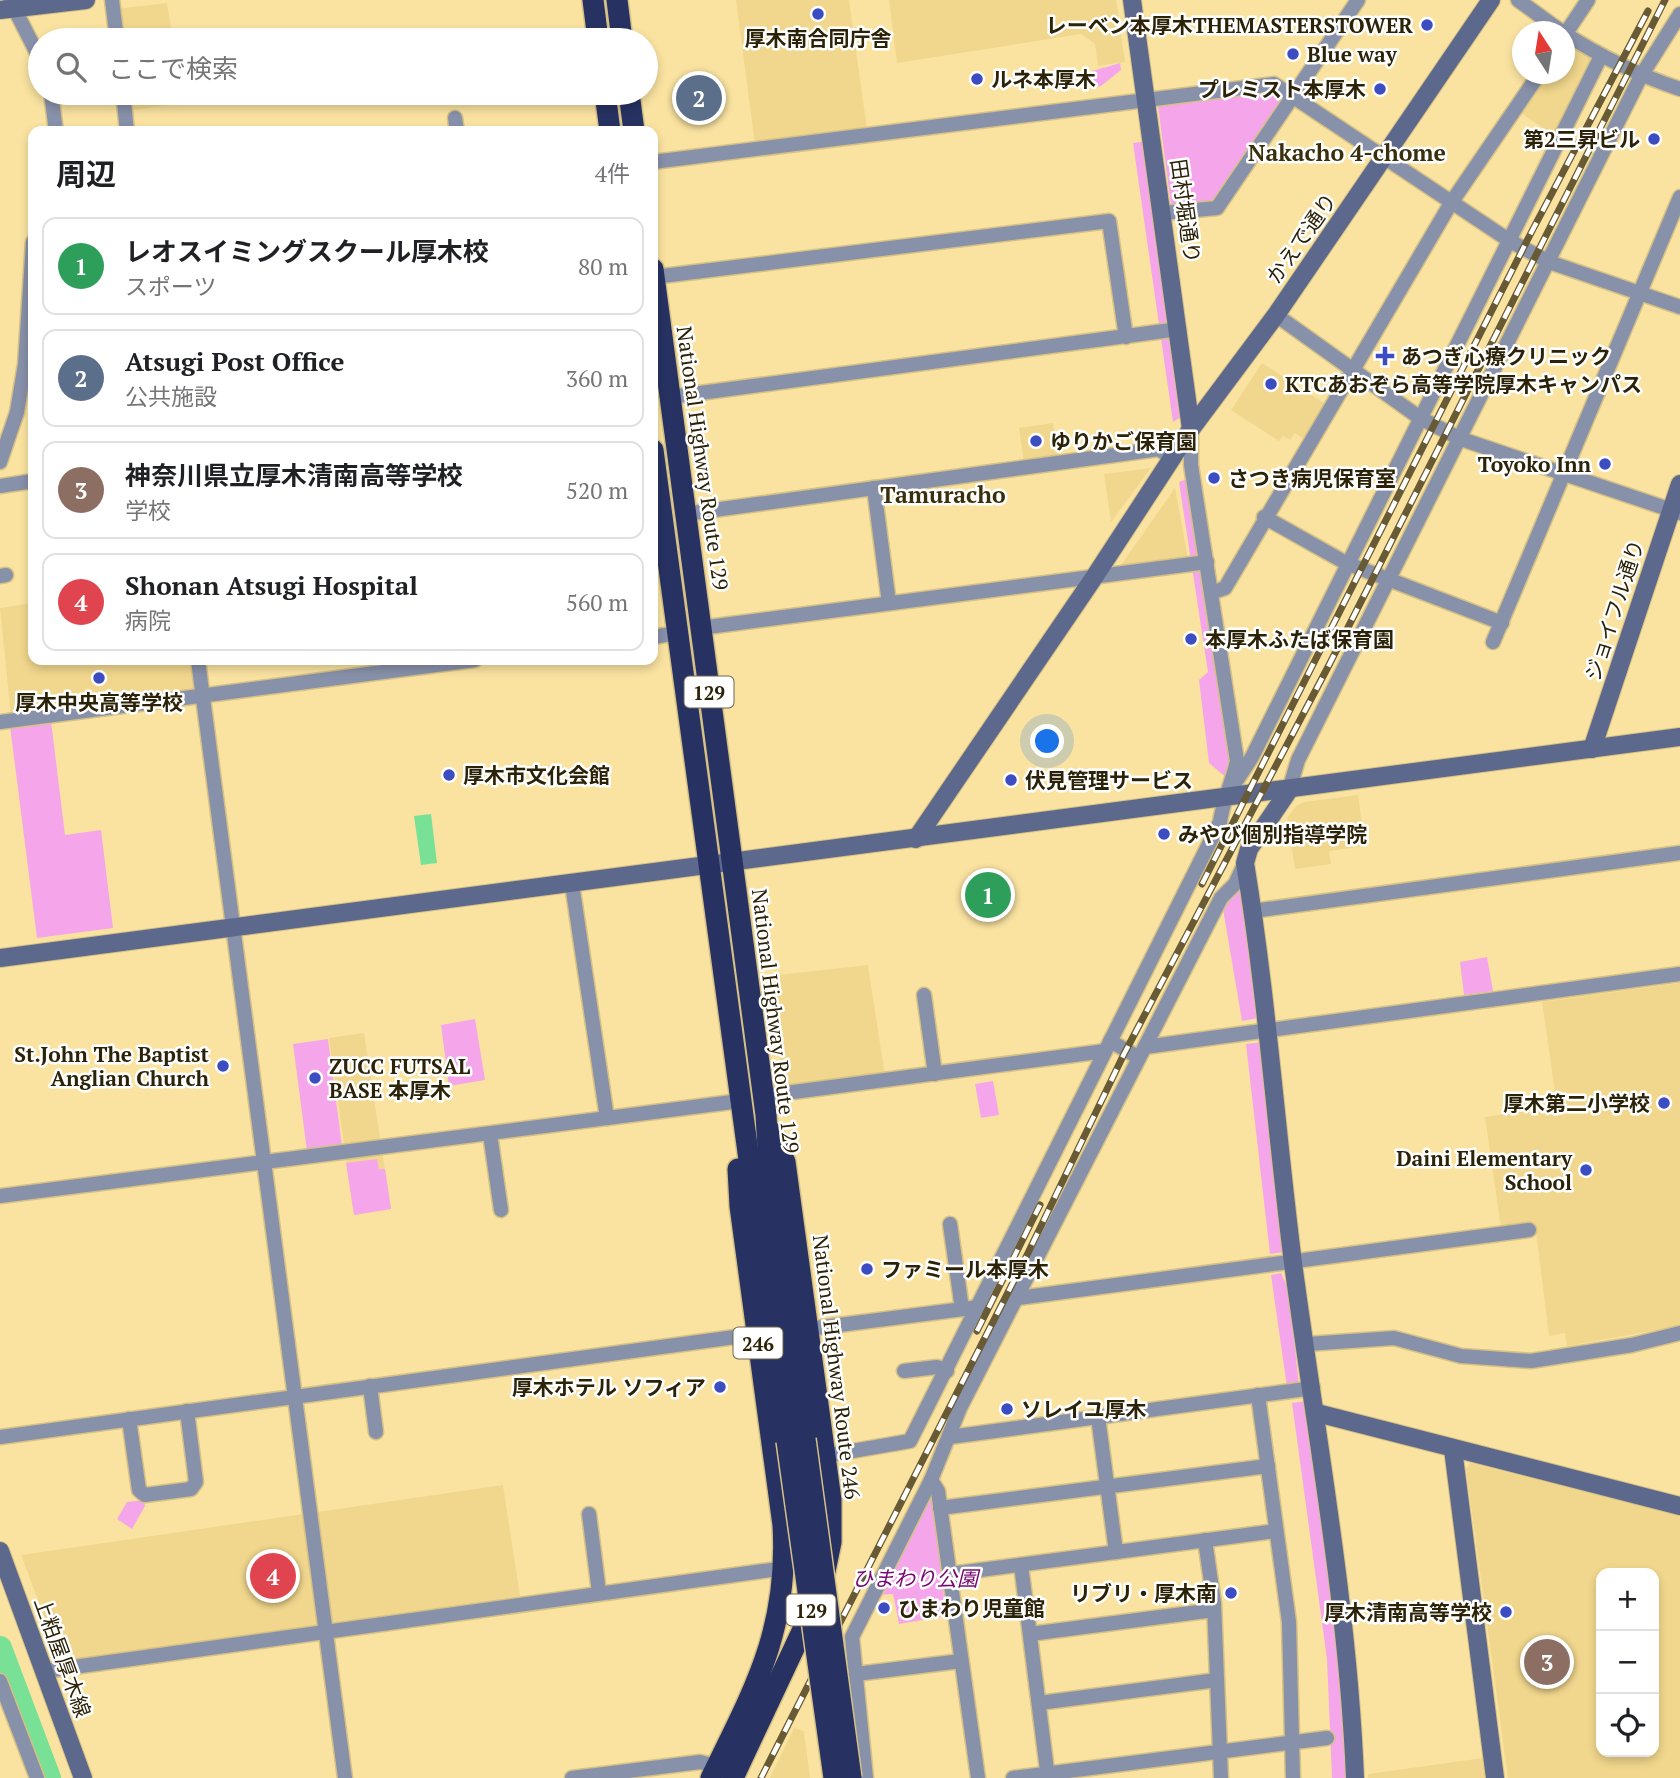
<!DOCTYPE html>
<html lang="ja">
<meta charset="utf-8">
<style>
:root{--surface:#fff;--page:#f2f2f2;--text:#202124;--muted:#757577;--line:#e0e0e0;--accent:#0b8043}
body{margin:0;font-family:"PT Serif","Noto Sans JP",serif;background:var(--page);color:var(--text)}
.controls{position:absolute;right:21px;bottom:21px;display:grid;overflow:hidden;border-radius:14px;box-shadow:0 4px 10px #0003}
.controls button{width:63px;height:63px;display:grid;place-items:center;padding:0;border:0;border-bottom:2px solid var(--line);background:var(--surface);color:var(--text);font:35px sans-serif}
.compass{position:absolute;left:1512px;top:21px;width:63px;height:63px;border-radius:50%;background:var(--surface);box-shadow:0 4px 10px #0003;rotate:348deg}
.you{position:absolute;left:1048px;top:742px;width:24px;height:24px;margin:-18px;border:5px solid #fff;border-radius:50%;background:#1a73e8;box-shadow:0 0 0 10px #1a73e833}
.badge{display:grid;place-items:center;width:46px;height:46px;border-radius:50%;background:var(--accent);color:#fff;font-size:23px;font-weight:700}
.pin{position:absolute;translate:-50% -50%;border:4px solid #fff;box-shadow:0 2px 7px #0006}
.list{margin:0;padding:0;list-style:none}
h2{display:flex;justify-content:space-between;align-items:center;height:91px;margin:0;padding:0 28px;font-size:30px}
h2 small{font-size:23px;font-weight:400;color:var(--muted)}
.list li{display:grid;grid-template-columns:46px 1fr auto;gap:21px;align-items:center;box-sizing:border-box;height:98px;margin:0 14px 14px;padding:0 14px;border:2px solid var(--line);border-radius:14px}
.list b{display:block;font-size:26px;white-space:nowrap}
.list p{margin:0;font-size:23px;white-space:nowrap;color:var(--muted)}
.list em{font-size:23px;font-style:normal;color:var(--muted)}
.icon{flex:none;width:38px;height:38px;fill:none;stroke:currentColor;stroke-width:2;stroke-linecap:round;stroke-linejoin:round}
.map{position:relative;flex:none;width:1680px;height:1778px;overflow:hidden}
.search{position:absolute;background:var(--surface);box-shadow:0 4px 10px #0003;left:28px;top:28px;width:630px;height:77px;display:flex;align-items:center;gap:18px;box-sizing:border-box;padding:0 24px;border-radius:38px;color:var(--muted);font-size:26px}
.panel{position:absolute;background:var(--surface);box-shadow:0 4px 10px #0003;left:28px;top:126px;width:630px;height:539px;border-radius:14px}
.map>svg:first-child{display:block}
</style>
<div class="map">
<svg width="1680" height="1778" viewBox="0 0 1680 1778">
<rect width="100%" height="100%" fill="#fae3a1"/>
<g fill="#f1d78d" fill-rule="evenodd">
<polygon points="736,0 849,0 867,129 755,145"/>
<polygon points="889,0 1116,0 1125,62 1098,66 1095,44 1081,34 897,63"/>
<polygon points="167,3 173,40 120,40 116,9"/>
<polygon points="1567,43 1593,55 1593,60 1554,135 1519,112 1545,74 1564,74"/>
<polygon points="127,93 180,93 182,103 129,111"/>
<polygon points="1262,363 1327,405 1305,440 1295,433 1290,440 1283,436 1279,441 1231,410"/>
<polygon points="1053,423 1058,460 1024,464 1019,428"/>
<polygon points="1151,468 1112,521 1111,521 1104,474"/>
<polygon points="1175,488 1188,559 1119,568"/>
<polygon points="33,603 33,660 193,660 196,685 192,691 11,716 0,608"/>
<polygon points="1358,795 1365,846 1329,851 1331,864 1295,869 1287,818 1296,806 1304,802"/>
<polygon points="868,965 885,1076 784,1088 769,976"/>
<polygon points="1680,983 1680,1326 1567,1346 1565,1333 1549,1336 1535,1224 1501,1228 1485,1117 1557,1106 1542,1002"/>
<polygon points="364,1033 391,1209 354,1215 329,1038"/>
<path d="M1470,1463L1680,1515V1778H1508L1466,1469ZM1601,1573H1654V1752H1601Z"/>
<polygon points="503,1485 520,1596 61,1661 21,1555"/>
<polygon points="794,1728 804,1731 810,1778 770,1778"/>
<polygon points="1483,1758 1486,1778 1368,1778 1368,1774"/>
</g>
<g fill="#f5a6eb">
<polygon points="1120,63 1121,70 1101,86 1091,88 1089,72"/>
<polygon points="1272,87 1284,97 1211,202 1171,205 1158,106 1161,103"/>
<polygon points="1147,141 1184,415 1173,422 1133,143"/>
<polygon points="1192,477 1233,767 1228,779 1209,763 1199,680 1208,672 1179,482"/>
<polygon points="51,721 65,835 101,830 113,928 37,938 10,726"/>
<polygon points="1245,887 1264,1017 1242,1021 1223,909 1234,890"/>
<polygon points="1487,957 1493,991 1464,995 1460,962"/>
<polygon points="475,1019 485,1080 449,1086 441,1025"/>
<polygon points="328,1039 342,1146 307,1151 293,1044"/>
<polygon points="1263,1042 1284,1252 1270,1254 1246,1044"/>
<polygon points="993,1081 999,1115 981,1118 975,1084"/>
<polygon points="377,1159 379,1169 385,1169 391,1209 354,1215 346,1163"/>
<polygon points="1281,1273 1289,1291 1299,1386 1287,1387 1271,1275"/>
<polygon points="1307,1401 1343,1657 1349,1778 1332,1778 1327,1659 1292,1403"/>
<polygon points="927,1494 932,1495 946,1616 899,1624 893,1594 878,1595"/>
<polygon points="144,1500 145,1506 132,1529 117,1519 127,1502"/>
</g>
<polygon fill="#78e195" points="431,814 437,863 421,865 414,816"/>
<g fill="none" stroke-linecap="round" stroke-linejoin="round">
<polyline stroke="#78e195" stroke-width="24" points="0,1648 49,1778"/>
<g stroke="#d5c085" stroke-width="17">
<g id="street">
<polyline points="10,0 40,59"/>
<polyline points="112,0 117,40"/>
<polyline points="1518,0 1562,32"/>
<path d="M1564,33C1601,57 1638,75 1680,89"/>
<polyline points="1564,36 1588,0"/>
<polyline points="51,93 56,131"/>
<polyline points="123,93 127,131"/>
<polyline points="455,118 457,131"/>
<polyline points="653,162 1274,84 1510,241 1549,262 1680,307"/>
<polyline points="1163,213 1217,208 1358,0"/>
<polyline points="654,277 1109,221 1126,337"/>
<polyline points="1276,315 1420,418 1461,439 1680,513"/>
<polyline points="670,397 1179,329"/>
<polyline points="0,462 17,412 25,364 33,242"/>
<polyline points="0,486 33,481"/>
<polyline points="874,488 889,603"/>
<polyline points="685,514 1159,449 1173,459"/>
<polyline points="1264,517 1346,563 1502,623"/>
<polyline points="0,576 6,575"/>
<polyline points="1211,593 1225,588 1451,203 1539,74"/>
<polyline points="700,628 1207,562"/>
<polyline points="653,637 677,633"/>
<polyline points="1493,642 1680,197"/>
<polyline points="198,660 345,1778"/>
<polyline points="0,722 475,660"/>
<polyline points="1235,783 1252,757 1601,56"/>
<polyline points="1289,790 1298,760 1641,76 1680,14"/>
<polyline points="572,884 607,1118"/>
<polyline points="1253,911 1680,853"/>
<polyline points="924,995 935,1074"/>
<polyline points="1110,1041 1138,1057"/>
<polyline points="1145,1047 1680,974"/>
<polyline points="763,1096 1105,1051"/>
<polyline points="490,1134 501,1210"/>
<polyline points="0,1196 740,1101"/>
<polyline points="950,1224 962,1309"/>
<polyline points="1018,1298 1529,1230"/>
<polyline points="808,1329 979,1307"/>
<polyline points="1307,1344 1394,1338 1461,1356 1531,1361 1632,1345 1680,1333"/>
<polyline points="904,1371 937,1367 947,1371"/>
<polyline points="370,1386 376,1432"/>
<polyline points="1258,1395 1289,1622 1293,1778"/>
<polyline points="1098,1417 1116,1552"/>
<polyline points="129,1419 139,1490 145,1495 191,1489 196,1482 187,1411"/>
<polyline points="0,1437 757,1334"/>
<polyline points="950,1437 1313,1388"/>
<path d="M818,1457L910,1441L1220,822C1223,800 1232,783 1237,761L1191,465V429"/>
<polyline points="931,1480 938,1491 978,1778"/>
<polyline points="940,1508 1268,1466"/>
<polyline points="589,1514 599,1592"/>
<polyline points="1205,1540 1214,1603 1221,1778"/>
<polyline points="1021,1565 1048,1778"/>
<polyline points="950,1574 1276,1531"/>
<polyline points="1030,1634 1214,1610"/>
<polyline points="45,1671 785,1568"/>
<polyline points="856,1674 961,1661"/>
<polyline points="0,1681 37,1778"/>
<polyline points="1039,1703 1217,1680"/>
<polyline points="572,1778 700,1762 717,1766"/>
<polyline points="866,1778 852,1637 931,1480 960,1408 1221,898 1235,884 1245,863"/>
<polyline points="1013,1778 1327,1738"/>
</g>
</g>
<g stroke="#d5c085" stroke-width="20">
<g id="secondary">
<polyline points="1132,0 1191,429"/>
<polyline points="0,10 86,0"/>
<polyline points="1592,749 1680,484"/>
<path d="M1289,790L1249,849L1245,863C1267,996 1276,1130 1293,1263C1316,1435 1348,1605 1355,1778"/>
<polyline points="916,839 1095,576 1191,429 1276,315 1491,0"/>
<polyline points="0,958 1680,737"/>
<polyline points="1317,1413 1680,1506"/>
<polyline points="1453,1449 1495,1778"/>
<polyline points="0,1551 83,1778"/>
</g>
</g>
<g stroke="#d5c085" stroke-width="24">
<g id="highway">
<polyline points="593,0 598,40"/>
<polyline points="617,0 622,40"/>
<polyline points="605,93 610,131"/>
<polyline points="629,93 634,131"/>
<polyline points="653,269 766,1115 769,1165 805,1439"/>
<polyline points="653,450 787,1441"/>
<polyline points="773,1133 785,1162 831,1500 831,1542 825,1571"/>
<path d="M711,1778C755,1688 789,1629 783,1525L740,1206L738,1169"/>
<polyline points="733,1778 813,1608"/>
</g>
</g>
<use href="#street" stroke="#8891aa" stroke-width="14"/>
<use href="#secondary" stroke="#5d688d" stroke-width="18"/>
<use href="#highway" stroke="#273263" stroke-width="21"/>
<g stroke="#685a34" stroke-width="7">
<g id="rail">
<polyline points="1202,884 1532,231 1648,11"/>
<polyline points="977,1331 1040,1205"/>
<polyline points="761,1778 1027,1255 1124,1054 1329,665 1665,0"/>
</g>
</g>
<use href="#rail" stroke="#fff" stroke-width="4.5" stroke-dasharray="13" stroke-linecap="butt"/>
<g stroke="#d5c085" stroke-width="24" stroke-linecap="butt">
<g id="highway-bridge">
<polyline points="805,1439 851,1778"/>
<polyline points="787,1441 834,1778"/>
</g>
</g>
<use href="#highway-bridge" stroke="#273263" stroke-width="21"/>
</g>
<g fill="#3b4dc0" stroke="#fff" stroke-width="2.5">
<circle cx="818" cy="14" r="7"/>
<circle cx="1427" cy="25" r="7"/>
<circle cx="1293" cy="54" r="7"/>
<circle cx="977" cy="79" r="7"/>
<circle cx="1380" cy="89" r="7"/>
<circle cx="1654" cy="139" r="7"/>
<path d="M1381.5 345.5h7v7h7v7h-7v7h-7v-7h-7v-7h7z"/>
<circle cx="1271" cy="384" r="7"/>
<circle cx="1036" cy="441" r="7"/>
<circle cx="1605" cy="464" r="7"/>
<circle cx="1214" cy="478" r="7"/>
<circle cx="1191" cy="639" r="7"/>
<circle cx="99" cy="678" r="7"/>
<circle cx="449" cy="775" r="7"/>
<circle cx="1011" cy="780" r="7"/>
<circle cx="1164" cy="834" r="7"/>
<circle cx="223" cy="1066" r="7"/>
<circle cx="315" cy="1078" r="7"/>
<circle cx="1664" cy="1103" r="7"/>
<circle cx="1586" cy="1170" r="7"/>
<circle cx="867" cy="1269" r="7"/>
<circle cx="720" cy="1387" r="7"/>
<circle cx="1007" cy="1409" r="7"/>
<circle cx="1231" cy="1593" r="7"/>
<circle cx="884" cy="1608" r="7"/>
<circle cx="1506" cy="1612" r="7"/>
</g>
<g text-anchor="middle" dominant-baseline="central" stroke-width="5" stroke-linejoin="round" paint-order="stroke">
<g fill="#fff" stroke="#6b6451" stroke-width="2">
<rect x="684.5" y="676.5" width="49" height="31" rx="5"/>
<rect x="733.5" y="1327.5" width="49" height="31" rx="5"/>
<rect x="786.5" y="1594.5" width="49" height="31" rx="5"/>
</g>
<g font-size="19" font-weight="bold" fill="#2b2207">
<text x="709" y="692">129</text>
<text x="758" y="1343">246</text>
<text x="811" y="1610">129</text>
</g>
<g font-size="21" font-weight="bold" fill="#2b2207" stroke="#fff" text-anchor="start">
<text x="1413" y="25" text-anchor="end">レーベン本厚木THEMASTERSTOWER</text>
<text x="818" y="38" text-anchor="middle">厚木南合同庁舎</text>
<text x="1307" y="54">Blue way</text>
<text x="991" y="79">ルネ本厚木</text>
<text x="1366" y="89" text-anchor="end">プレミスト本厚木</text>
<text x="1640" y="139" text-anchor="end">第2三昇ビル</text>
<text x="1401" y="356">あつぎ心療クリニック</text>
<text x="1285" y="384">KTCあおぞら高等学院厚木キャンパス</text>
<text x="1050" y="441">ゆりかご保育園</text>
<text x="1591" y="464" text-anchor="end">Toyoko Inn</text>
<text x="1228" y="478">さつき病児保育室</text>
<text x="1205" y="639">本厚木ふたば保育園</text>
<text x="99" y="702" text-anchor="middle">厚木中央高等学校</text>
<text x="463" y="775">厚木市文化会館</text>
<text x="1025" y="780">伏見管理サービス</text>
<text x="1178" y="834">みやび個別指導学院</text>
<text x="209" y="1054" text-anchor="end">St.John The Baptist<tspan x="209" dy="24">Anglian Church</tspan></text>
<text x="329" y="1066">ZUCC FUTSAL<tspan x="329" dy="24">BASE 本厚木</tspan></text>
<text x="1650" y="1103" text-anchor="end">厚木第二小学校</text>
<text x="1572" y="1158" text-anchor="end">Daini Elementary<tspan x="1572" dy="24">School</tspan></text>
<text x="881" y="1269">ファミール本厚木</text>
<text x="706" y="1387" text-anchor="end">厚木ホテル ソフィア</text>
<text x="1021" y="1409">ソレイユ厚木</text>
<text x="1217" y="1593" text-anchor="end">リブリ・厚木南</text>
<text x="898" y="1608">ひまわり児童館</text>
<text x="1492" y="1612" text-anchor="end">厚木清南高等学校</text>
</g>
<g font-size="21" fill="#2b2207" stroke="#fff">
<text transform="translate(1186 211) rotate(82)">田村堀通り</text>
<text transform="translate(1301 238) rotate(-55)">かえで通り</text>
<text transform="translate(703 458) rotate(82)">National Highway Route 129</text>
<text transform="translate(1614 610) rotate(-72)">ジョイフル通り</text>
<text transform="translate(776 1021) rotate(83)">National Highway Route 129</text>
<text transform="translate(837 1367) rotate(83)">National Highway Route 246</text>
<text transform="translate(63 1657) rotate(70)">上粕屋厚木線</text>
</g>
<g font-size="21" font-style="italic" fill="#770770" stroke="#fff">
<text x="915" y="1578">ひまわり公園</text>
</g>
<g font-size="23" font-weight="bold" fill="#3a2f0c" stroke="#fff">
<text x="1347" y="152">Nakacho 4-chome</text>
<text x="943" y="494">Tamuracho</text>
</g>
</g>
</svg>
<div class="controls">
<button>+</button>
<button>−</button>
<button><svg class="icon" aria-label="locate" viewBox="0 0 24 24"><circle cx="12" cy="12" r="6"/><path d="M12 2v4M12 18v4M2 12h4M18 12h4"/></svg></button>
</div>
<svg class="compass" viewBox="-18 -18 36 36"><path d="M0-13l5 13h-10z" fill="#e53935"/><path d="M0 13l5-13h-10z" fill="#757577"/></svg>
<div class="you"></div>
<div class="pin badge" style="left:988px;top:895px;background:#2e9e5b">1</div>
<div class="pin badge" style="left:699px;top:98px;background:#5c6f8a">2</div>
<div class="pin badge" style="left:1547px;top:1662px;background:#8d6e63">3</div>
<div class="pin badge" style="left:273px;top:1576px;background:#e0444e">4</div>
<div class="search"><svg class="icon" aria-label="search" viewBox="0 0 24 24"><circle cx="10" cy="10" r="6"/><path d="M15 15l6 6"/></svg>ここで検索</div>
<section class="panel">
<h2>周辺<small>4件</small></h2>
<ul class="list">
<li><span class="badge" style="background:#2e9e5b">1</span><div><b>レオスイミングスクール厚木校</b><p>スポーツ</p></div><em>80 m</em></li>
<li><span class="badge" style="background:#5c6f8a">2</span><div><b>Atsugi Post Office</b><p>公共施設</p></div><em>360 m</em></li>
<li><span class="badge" style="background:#8d6e63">3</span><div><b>神奈川県立厚木清南高等学校</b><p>学校</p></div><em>520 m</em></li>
<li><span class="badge" style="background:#e0444e">4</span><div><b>Shonan Atsugi Hospital</b><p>病院</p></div><em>560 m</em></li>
</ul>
</section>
</div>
